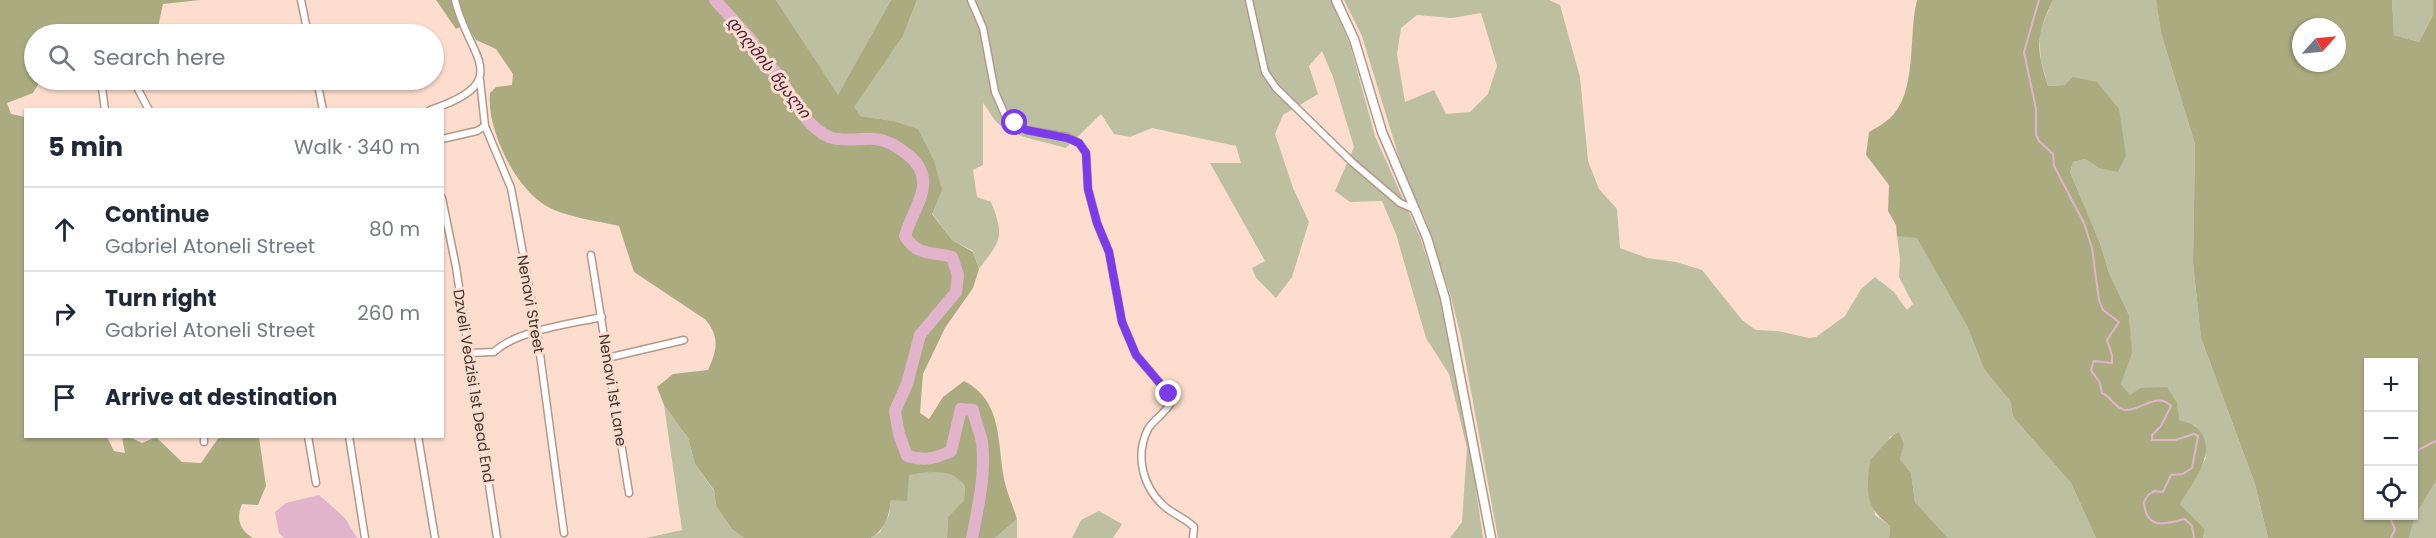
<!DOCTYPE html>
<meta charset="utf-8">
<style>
:root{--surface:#fff;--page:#f6f6f7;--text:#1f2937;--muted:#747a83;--line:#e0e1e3}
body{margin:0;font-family:Poppins,"Noto Sans Georgian",sans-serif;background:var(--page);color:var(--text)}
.controls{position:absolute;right:18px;bottom:18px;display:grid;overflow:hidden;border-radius:0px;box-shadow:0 2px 4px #0004}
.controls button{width:54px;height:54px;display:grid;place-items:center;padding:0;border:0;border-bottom:2px solid var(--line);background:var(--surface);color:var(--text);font:30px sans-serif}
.compass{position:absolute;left:2292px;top:18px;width:54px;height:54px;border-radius:50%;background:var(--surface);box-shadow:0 2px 4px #0004;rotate:63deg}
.stop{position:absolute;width:18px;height:18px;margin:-14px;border:4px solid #7c3aed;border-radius:50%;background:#fff}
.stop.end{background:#7c3aed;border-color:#fff;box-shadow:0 2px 6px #0008}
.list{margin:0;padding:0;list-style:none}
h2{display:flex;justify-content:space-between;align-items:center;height:78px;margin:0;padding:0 24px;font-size:26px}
h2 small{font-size:20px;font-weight:400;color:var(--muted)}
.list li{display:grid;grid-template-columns:39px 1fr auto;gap:18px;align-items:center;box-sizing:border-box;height:84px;padding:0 24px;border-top:2px solid var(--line)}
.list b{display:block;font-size:22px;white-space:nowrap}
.list p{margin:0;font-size:20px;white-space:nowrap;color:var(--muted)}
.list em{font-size:20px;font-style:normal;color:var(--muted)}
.icon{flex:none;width:33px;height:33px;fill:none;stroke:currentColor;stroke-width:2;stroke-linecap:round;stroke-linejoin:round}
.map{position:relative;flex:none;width:2436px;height:538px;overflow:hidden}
.search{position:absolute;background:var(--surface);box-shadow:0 2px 4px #0004;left:24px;top:24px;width:420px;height:66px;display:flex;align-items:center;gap:15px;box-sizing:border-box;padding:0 21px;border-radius:33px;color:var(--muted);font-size:22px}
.panel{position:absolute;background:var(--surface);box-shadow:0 2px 4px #0004;left:24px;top:108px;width:420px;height:330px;border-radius:0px}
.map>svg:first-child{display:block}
</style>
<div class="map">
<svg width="2436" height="538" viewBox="0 0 2436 538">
<rect width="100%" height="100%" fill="#fddece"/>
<g fill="#bdbfa1" fill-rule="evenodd">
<polygon points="776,0 891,0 838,96"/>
<path d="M917,0H1331L1350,45L1375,136L1420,237L1440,299L1473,468L1483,538H1450L1462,522L1467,448L1449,374L1426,338L1396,234L1382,201L1350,202L1335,191L1354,147L1333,77L1322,51L1309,66L1318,94L1283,115L1275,134L1293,188L1309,222L1292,277L1276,298L1256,278L1252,268L1265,261L1210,163H1241L1236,146L1152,128L1130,137L1114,134L1101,114L1066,148C1047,142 1013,137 1000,125C993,120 989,110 983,103V165L973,170L977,197L991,202C1005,237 1001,240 979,269L973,251L952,240L932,213L893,121L859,116L853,107L903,36Z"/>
<path d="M1344,0H1549L1560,5L1580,77L1588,161L1599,189L1617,209L1620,248L1647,258L1676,262L1702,270L1742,320L1756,330L1778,331L1809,338L1816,337L1845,316L1861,289L1875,277L1894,292L1907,310L1913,304L1899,277L1900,259L1897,236L1917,237L1967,326L1984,369L2010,401L2013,417L2071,483L2096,538H1948L1915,502L1911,473L1900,459L1904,445L1891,436L1881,450L1870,460L1875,515L1890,526L1889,538H1498L1461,337L1451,297L1425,218L1405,177L1362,36ZM1481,13L1497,66L1488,94L1470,112L1446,114L1434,90L1405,102L1397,54L1401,28L1417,15L1452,18Z"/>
<polygon points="2053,0 2156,0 2161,33 2195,144 2193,263 2201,338 2255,484 2268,538 2203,538 2205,529 2180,504 2206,458 2196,426 2178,420 2177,403 2130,395 2121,384 2131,353 2129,315 2109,273 2100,243 2070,172 2073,162 2085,159 2099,168 2065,85 2048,86 2041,61 2039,32"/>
<polygon points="2392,0 2433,0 2433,15 2419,42 2394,35"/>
<polygon points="664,405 688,438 695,464 714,491 716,506 732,529 744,538 646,538 682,530"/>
<polygon points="941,470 959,479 965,486 964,500 948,517 947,538 871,538 880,532 889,515 891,500 908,475"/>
<polygon points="2436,481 2436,538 2409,538 2415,516"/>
<polygon points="1099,511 1122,524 1113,538 1072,538 1081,520"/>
<polygon points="1017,519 1017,538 995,538"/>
</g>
<g fill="#aaac80" fill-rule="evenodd">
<path d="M0,0H200L163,4L158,27L132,34H34V80H41L33,93L7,103L11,114L25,117L26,436L107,437L114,451L125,453L122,437H130L142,443L156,437L182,462L201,463L219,437H259L266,486L258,505L242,504C236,518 239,530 253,538H0Z"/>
<path d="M436,0H776L838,95L891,0H917L903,36L854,107L860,116L893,121L918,129L934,161L942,190L932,214L952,240L973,252L979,269L973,288L945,328L923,374L920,413L929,419L943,397L964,381C1003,401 997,442 1004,479C1007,493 1013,506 1017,519L995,538H947L948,517L964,500L965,486C950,467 930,472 909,475L907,501L891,500C889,517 885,529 871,538H744L732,529L716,506L714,490L695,464L688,438L664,405L657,387L673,374L708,370C717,350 720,338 706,320L634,272L619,226C598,221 566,217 548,207C515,189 486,128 490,93L496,87L512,85L513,74L496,49L476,40L466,24L456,29Z"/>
<path d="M1917,0H2053C2035,36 2036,48 2048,86L2065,85L2073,77L2097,82L2119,109L2126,155L2118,172L2099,168L2085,159L2073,162L2070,172L2100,243L2109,273L2129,315L2132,353L2121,384L2130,395L2141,388L2167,387L2177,403L2179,420C2184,422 2192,423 2196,427C2221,449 2192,483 2180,504L2205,529L2203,538H2096L2071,483L2013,417L2010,401L1984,369L1967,326L1917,238L1897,236L1896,225L1888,211L1889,185L1866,155L1869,132C1876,128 1883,124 1889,119C1918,94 1908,34 1917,0Z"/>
<path d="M2156,0H2392L2394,35L2419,42L2433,15V0H2436V481L2415,516L2409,538H2268L2255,484L2201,338L2193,263L2195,144L2161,33ZM2301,27H2337V63H2301ZM2414,362V516H2368V362Z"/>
<path d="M1899,432L1904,445L1900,459L1911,473L1915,502L1948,538H1889L1890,526C1863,505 1867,491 1870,460C1880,451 1887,438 1899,432Z"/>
</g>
<polygon fill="#e1b4cb" points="319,495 345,518 357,538 284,538 279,533 275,512 286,503"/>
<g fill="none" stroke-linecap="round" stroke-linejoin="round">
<g stroke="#e1b4cb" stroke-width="2">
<path d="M2039,0L2024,52L2036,109V135L2039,141L2053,154L2054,166L2084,223L2092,248L2099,300L2103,310L2119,322L2107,340L2112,355V363L2094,361L2091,370L2100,383L2102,393C2112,397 2114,408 2125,410C2141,411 2157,391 2171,406L2161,426L2152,435V440H2175L2194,434L2198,436L2192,468L2183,474L2171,475L2163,492L2154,491L2148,495L2144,502C2146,532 2167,523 2185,519L2192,526L2194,538"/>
<polyline points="2414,452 2436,441"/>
<polyline points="2389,516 2395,529 2391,538"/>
</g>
<path stroke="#e1b4cb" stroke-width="12" d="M715,0L753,42L757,56L764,61L768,68L774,70C792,92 801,124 829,137C842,142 860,138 874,139C887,140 896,146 907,154C940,180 914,205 905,236C918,257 931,251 952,257L958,275L956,292L920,335L907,384L895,411L899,434L907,456C924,461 935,459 951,451L961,409L973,410C975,421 980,432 982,442C986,474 978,507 972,538"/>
<g stroke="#b49788" stroke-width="9">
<g id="street">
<polyline points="301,0 308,34"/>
<path d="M971,0L983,28L995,92L1005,115L1026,130L1067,137L1079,143L1086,153L1088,189L1097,223L1109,252L1122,322L1136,355L1169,394L1172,401C1166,413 1154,419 1148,429C1135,455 1142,486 1164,506C1173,514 1185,518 1194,527L1193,538"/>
<polyline points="1249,0 1265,72 1276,88 1352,162 1400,203 1414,209"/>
<polyline points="101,80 105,110"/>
<polyline points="133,80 149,110"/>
<polyline points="317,80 323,110"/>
<polyline points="480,80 485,126 511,188 517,220 537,332 564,533"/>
<path d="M430,110C517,81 468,57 455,0"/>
<polyline points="442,139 477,131 485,126"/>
<polyline points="442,198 456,267 497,538"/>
<polyline points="591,255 629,493"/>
<path d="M469,353L494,352C517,330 571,324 602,317"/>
<polyline points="607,358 684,340"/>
<polyline points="204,436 204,442"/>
<polyline points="308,436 316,483"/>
<polyline points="349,436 365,538"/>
<polyline points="418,436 435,538"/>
</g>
</g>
<g stroke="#b49788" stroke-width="11">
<polyline id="secondary" points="1336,0 1354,39 1382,132 1427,238 1445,298 1491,538"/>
</g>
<use href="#street" stroke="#fff" stroke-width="6"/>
<use href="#secondary" stroke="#fff" stroke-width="8"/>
</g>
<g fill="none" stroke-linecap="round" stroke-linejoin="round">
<polyline stroke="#7c3aed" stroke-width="8" points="1015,123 1026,130 1067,138 1079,143 1086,153 1088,189 1097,223 1109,252 1122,322 1136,355 1169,394"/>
</g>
<g text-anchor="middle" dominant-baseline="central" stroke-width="6" stroke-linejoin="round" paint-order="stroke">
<g font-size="15" fill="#40342e" stroke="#fddece">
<text transform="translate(531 304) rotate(80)">Nenavi Street</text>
<text transform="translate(474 386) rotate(81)">Dzveli Vedzisi 1st Dead End</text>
<text transform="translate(613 390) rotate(81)">Nenavi 1st Lane</text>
</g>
<g font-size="16" font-style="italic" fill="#4f193a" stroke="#fddece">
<text transform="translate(769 67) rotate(52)">დიღმის წყალი</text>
</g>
</g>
</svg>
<div class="controls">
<button>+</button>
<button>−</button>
<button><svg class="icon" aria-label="locate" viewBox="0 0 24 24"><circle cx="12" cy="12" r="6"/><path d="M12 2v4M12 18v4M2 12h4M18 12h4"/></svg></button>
</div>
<svg class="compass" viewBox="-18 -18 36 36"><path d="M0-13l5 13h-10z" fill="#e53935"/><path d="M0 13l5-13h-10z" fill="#747a83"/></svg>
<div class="stop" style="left:1015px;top:123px"></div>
<div class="stop end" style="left:1169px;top:394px"></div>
<div class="search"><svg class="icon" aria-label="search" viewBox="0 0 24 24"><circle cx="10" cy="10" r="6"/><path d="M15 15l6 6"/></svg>Search here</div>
<section class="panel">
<h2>5 min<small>Walk · 340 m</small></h2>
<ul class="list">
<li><svg class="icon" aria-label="ahead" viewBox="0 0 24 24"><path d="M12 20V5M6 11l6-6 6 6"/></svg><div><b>Continue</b><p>Gabriel Atoneli Street</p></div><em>80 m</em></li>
<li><svg class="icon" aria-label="right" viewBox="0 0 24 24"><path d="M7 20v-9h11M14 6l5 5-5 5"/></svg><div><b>Turn right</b><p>Gabriel Atoneli Street</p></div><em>260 m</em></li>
<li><svg class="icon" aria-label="arrive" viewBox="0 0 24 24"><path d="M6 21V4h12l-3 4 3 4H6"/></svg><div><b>Arrive at destination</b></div></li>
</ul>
</section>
</div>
